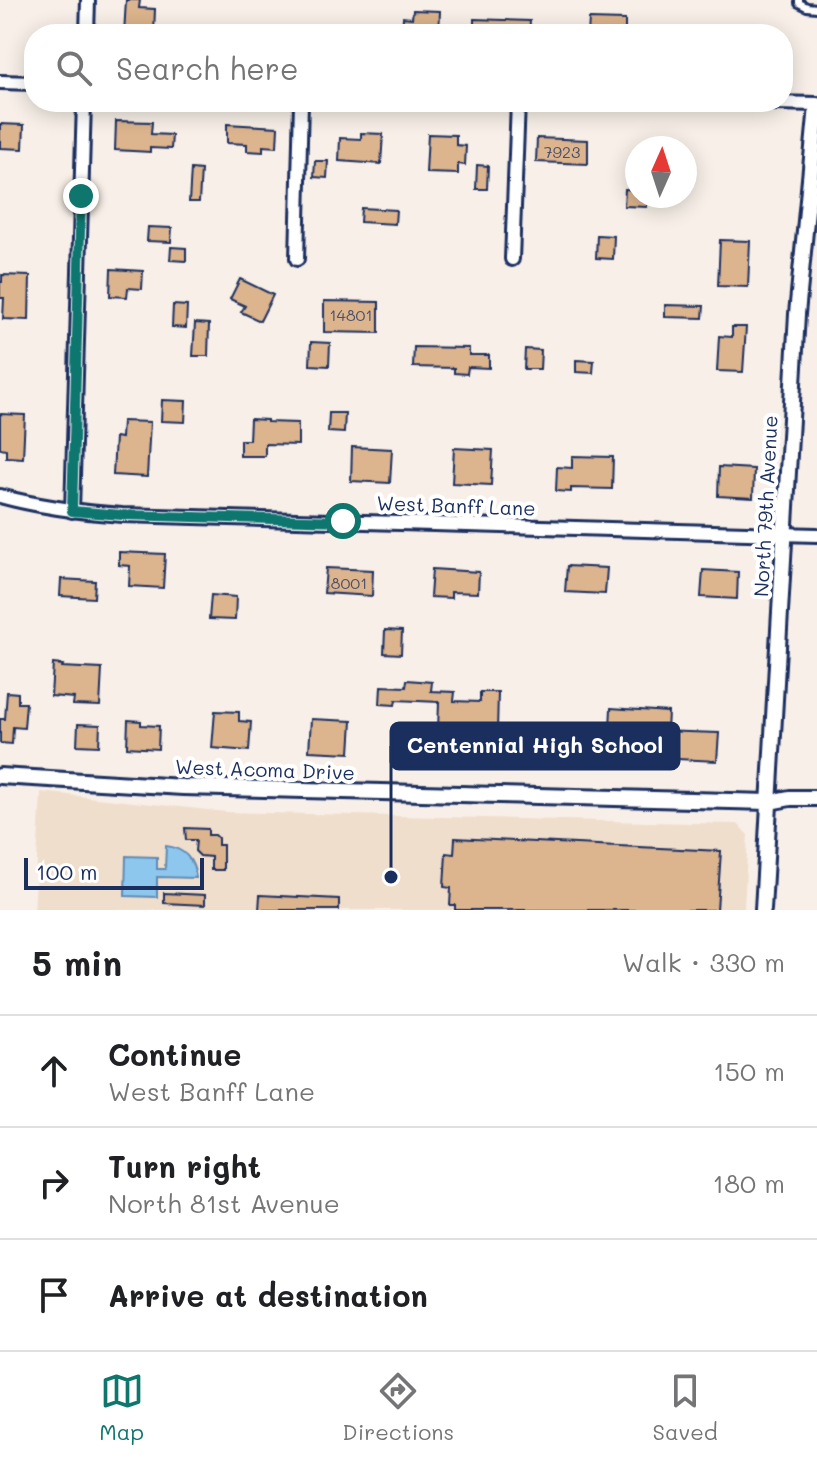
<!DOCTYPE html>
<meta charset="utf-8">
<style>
:root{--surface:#fff;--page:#f2f2f2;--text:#202124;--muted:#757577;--line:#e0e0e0;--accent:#0f766e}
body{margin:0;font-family:Mali,sans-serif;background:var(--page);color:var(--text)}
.compass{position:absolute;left:625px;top:136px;width:72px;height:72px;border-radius:50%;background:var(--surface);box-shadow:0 4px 20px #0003;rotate:3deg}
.scale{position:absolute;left:24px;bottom:20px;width:180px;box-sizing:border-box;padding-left:8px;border:4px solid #1b2f5e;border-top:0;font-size:22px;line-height:28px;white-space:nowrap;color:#1b2f5e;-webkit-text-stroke:6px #fff;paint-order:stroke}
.stop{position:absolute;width:24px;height:24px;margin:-18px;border:6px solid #0f766e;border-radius:50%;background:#fff}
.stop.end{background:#0f766e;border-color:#fff;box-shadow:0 2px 8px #0008}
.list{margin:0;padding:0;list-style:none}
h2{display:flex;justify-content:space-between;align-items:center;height:104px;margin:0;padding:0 32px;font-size:34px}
h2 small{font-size:26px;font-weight:400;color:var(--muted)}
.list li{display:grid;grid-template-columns:52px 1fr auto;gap:24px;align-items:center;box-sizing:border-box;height:112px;padding:0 32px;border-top:2px solid var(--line)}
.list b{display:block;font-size:30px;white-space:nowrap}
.list p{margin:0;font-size:26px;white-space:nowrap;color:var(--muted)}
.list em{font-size:26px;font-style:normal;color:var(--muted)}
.icon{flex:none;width:44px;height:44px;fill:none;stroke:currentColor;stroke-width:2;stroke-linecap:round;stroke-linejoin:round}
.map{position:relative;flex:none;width:817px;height:910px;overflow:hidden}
.search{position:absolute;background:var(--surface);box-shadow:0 4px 20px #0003;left:24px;right:24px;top:24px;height:88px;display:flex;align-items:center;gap:20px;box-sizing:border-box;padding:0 28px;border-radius:32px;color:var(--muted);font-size:30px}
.sheet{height:440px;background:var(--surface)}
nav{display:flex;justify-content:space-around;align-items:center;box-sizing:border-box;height:112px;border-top:2px solid var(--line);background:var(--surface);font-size:22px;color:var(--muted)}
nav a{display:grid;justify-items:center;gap:4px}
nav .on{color:var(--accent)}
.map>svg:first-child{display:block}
</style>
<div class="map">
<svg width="817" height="910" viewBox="0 0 817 910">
<rect width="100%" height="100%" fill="#f8f0e8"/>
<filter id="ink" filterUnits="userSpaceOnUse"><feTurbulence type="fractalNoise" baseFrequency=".0125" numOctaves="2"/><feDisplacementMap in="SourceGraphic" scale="16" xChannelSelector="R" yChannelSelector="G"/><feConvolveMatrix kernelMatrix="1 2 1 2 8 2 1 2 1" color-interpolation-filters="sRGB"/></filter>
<g filter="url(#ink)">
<polygon fill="#f0decd" points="41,792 227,812 738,824 748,835 744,910 34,910"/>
<path fill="#8ec7ed" stroke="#608ab4" stroke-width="2" d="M166,846C184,848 194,860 196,878L157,877V897L125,896L126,856L157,857V869H165Z"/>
<g fill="#dcb48d" stroke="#1b2f5e" stroke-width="2">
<polygon points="126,0 140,0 139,8 155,9 154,34 124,34"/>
<polygon points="413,10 440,11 439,34 402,34 403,17 412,18"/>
<polygon points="474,19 530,21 529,34 474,34"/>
<polygon points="589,19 625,20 625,34 588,34"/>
<polygon points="116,121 152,122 151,134 172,135 171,149 150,148 150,152 115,150"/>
<polygon points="0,124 24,125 23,149 0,148"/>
<polygon points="227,124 278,127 277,147 263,146 263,152 247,151 247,144 227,143"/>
<polygon points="361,133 383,134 381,164 339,161 340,138 361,139"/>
<polygon points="428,134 456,135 456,145 466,146 465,165 458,164 458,174 426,173"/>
<polygon points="537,138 588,140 588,164 536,162"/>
<polygon points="315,161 328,161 327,178 314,177"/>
<polygon points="477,165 488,166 487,189 476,189"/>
<polygon points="191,169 201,170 199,202 189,202"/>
<polygon points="625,189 637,190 637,196 647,196 647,207 624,206"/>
<polygon points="361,208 396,210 395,224 360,222"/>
<polygon points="148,227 172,228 171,242 147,241"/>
<polygon points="597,235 614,236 613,259 596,258"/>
<polygon points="720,240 750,241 748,287 718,286"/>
<polygon points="171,247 186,248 186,261 170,260"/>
<polygon points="111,269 143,271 142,289 128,288 127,297 110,296"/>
<polygon points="2,275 30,276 29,320 3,319 4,298 0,298 0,282 2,282"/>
<polygon points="240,279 273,295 260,321 241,312 245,306 230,299"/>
<polygon points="324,301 379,302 379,333 324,332"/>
<polygon points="173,305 187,306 186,328 172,327"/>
<polygon points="665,305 704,306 703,318 665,317"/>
<polygon points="195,323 209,324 208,356 193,356"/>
<polygon points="732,327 746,327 743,372 717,371 719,336 732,337"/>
<polygon points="311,342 330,343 329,366 310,365"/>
<polygon points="414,347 469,348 469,355 489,355 489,368 468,367 467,374 454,373 454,368 413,367"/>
<polygon points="525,349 541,350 540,369 524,369"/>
<polygon points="576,360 594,361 593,373 576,372"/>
<polygon points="162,400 186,401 185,422 161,421"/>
<polygon points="329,413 345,413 344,433 328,432"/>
<polygon points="0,414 25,415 23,458 6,457 6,449 0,448"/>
<polygon points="250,419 267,420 267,422 298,423 298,445 265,444 265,456 240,456 240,440 249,440"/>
<polygon points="122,421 150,422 147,477 113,475 115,437 121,438"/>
<polygon points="352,447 392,449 390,483 351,481"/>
<polygon points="454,448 493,450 491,485 452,483"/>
<polygon points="572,456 613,457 612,489 571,488 571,492 556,491 557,467 572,468"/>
<polygon points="719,467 754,469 753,498 718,496"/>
<polygon points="119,552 165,554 163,588 129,586 130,566 119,565"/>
<polygon points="567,566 607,568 605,594 565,592"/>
<polygon points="326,568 373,570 372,596 324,593"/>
<polygon points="432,569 479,572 478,593 451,592 451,598 430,597"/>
<polygon points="703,570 738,572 737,599 701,597"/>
<polygon points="61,579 95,581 94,598 60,596"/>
<polygon points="211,595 236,597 235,620 209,619"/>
<polygon points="385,630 402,631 401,654 384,653"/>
<polygon points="53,664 63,665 62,667 102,669 100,706 73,705 74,698 51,696"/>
<polygon points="407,680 432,682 431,691 455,692 454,701 480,702 480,692 498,692 497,732 479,732 479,739 451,739 451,731 438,730 439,702 396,700 395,705 380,704 381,686 406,687"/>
<polygon points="7,692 18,693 18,703 26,703 24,728 13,727 12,744 0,743 0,719 5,719"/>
<polygon points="611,708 668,712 667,731 610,728"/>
<polygon points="215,711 239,712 239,721 251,722 249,751 212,748"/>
<polygon points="311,719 352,721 350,753 309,751"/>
<polygon points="128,720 141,721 141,725 159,726 158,749 127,747"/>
<polygon points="78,724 100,725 99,746 77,745"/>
<polygon points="658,731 719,733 717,761 657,758"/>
<polygon points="185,828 208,829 208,835 215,835 218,838 218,845 223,845 223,870 211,870 211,857 200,856 195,851 196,840 186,840"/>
<polygon points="455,838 721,851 717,910 455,910 455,905 450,905 451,888 444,887 446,853 454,854"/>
<polygon points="164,893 205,895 205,905 164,903"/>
<polygon points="260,895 339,899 339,910 259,910"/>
</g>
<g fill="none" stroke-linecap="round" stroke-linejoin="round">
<g stroke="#1b2f5e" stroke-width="12">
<polyline id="service" points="799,0 799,3 807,7 817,8"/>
</g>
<g stroke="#1b2f5e" stroke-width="18">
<g id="minor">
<polyline points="87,34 88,0"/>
<polyline points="0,82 34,83"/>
<polyline points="736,102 817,104"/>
<polyline points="297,259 301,102"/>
<polyline points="512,259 518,102"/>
<path d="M0,496C40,507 80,512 122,515L817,535"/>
<polyline points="72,511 84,102"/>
</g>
</g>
<g stroke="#1b2f5e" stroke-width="20">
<g id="tertiary">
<polyline points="0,776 183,787 769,802 790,798 817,798"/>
<polyline points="763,910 797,314 817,106"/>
</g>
</g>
<use href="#service" stroke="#fff" stroke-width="6"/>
<use href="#minor" stroke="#fff" stroke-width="12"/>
<use href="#tertiary" stroke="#fff" stroke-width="14"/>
</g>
</g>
<g fill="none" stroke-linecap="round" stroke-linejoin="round" filter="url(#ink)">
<polyline stroke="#0f766e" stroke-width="10" points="81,196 72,511 122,515 343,521"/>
</g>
<g text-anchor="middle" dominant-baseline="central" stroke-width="8" stroke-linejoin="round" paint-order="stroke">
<g font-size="16" fill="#4b506a">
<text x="562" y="151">7923</text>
<text x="351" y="314">14801</text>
<text x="349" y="582">8001</text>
</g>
<g font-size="20" fill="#1b2f5e" stroke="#fff">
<text transform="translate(456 505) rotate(2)">West Banff Lane</text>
<text transform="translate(765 506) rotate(-87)">North 79th Avenue</text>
<text transform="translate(265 769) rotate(2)">West Acoma Drive</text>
</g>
</g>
<path fill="none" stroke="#1b2f5e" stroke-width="3" d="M391 877L391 746"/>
<circle fill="#1b2f5e" stroke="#fff" stroke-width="3" cx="391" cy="877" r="8"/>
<rect fill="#1b2f5e" stroke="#1b2f5e" stroke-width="3" x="391" y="723" width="288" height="46" rx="8"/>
<g font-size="22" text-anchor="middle" font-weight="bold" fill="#fff">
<text x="535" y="753">Centennial High School</text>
</g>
</svg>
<svg class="compass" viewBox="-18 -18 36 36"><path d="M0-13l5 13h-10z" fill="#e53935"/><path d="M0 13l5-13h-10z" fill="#757577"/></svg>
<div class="scale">100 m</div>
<div class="stop" style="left:343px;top:521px"></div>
<div class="stop end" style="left:81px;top:196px"></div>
<div class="search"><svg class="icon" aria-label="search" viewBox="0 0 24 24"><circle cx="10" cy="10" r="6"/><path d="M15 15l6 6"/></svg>Search here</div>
</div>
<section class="sheet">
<h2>5 min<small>Walk · 330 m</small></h2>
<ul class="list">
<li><svg class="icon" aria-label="ahead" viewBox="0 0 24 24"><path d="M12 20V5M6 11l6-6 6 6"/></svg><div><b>Continue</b><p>West Banff Lane</p></div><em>150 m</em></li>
<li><svg class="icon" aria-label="right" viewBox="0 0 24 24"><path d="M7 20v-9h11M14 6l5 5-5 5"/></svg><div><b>Turn right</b><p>North 81st Avenue</p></div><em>180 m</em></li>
<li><svg class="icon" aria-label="arrive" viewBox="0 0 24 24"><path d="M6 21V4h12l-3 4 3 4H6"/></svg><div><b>Arrive at destination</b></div></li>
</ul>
</section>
<nav>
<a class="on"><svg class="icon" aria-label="map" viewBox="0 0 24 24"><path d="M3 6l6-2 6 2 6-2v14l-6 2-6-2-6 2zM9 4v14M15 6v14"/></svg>Map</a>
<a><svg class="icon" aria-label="directions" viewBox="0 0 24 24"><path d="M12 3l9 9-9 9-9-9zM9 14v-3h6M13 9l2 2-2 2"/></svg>Directions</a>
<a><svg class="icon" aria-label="saved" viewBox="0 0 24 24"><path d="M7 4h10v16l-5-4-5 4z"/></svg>Saved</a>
</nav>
